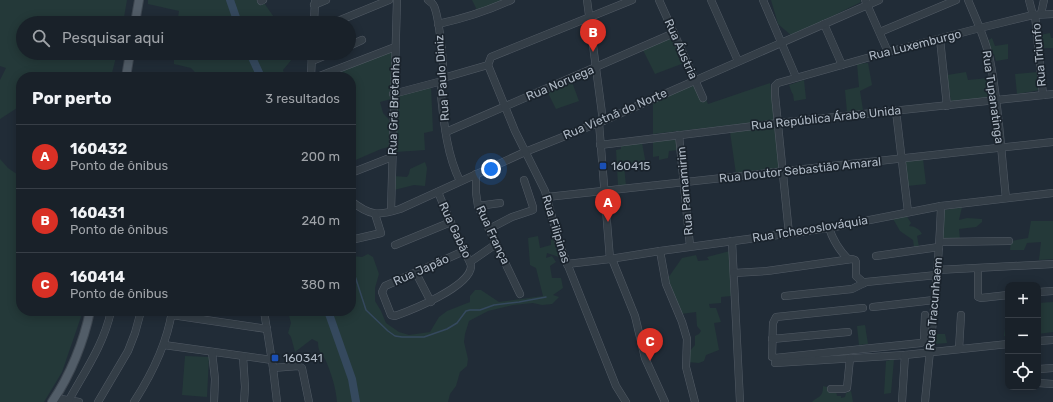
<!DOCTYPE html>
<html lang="pt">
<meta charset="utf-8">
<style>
:root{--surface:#192129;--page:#222931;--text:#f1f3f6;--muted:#9fa3a8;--line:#373e46;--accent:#d93025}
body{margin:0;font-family:Rubik,sans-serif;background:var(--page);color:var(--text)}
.controls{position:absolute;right:12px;bottom:12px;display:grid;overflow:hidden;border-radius:8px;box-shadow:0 2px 10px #0003}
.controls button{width:36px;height:36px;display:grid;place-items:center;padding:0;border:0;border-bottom:1px solid var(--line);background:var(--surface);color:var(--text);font:20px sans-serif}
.you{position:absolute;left:491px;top:169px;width:14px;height:14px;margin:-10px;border:3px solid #fff;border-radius:50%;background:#1a73e8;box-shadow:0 0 0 6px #1a73e833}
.badge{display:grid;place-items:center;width:26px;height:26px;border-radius:50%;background:var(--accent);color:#fff;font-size:13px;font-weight:700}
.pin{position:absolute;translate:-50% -33px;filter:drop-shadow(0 1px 2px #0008)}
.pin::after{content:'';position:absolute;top:21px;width:14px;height:12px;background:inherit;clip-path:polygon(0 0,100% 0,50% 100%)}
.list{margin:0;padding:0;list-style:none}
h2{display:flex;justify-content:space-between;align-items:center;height:52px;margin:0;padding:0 16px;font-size:17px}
h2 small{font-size:13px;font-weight:400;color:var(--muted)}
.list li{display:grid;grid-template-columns:26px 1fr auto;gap:12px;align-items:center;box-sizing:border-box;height:64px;padding:0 16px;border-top:1px solid var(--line)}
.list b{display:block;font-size:15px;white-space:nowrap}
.list p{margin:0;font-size:13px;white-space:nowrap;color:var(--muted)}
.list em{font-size:13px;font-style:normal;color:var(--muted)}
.icon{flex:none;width:22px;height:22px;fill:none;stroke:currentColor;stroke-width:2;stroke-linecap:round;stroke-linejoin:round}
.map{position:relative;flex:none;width:1053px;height:402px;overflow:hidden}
.search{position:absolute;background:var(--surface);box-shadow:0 2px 10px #0003;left:16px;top:16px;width:340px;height:44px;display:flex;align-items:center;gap:10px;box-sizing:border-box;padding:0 14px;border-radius:22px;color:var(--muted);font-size:15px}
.panel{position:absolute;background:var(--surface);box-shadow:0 2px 10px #0003;left:16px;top:72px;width:340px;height:244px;border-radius:16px}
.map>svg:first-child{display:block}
</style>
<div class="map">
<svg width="1053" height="402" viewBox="0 0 1053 402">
<rect width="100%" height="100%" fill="#212c37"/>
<g fill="#243939">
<polygon points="0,0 127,0 123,23 23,23 23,53 117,53 111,77 21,77 21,109 17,108 0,119 0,80 6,68 0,66"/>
<polygon points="148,0 262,0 278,23 177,23 179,11 148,4"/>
<polygon points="472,0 504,0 478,12"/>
<polygon points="771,0 860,0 861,2 792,36 778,24"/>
<polygon points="1050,33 1051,38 1053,38 1053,48 1041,48 1040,35"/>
<polygon points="672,37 684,63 655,74 643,50"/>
<polygon points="992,38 995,46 1008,44 1008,59 996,61 994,54 991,54 987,41"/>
<polygon points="392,50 391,99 380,102 383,113 390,121 389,147 381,149 351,162 351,77 323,77"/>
<polygon points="174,53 297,53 283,70 285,77 200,77 191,68 174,64"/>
<polygon points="868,63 872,85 860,91 863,110 847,112 845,90 859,87 857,64"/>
<polygon points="966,72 968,80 989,78 991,97 951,102 947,75"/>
<polygon points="1038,72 1040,90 1017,94 1015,74"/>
<polygon points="804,80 806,99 794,101 793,94 792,93 789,85"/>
<polygon points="572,82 579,101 556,109 548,93"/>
<polygon points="698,82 708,104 770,83 775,120 653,134 653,102"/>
<polygon points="431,86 433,131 424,133 425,150 396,152 396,96"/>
<polygon points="774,126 780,168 736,174 730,132"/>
<polygon points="675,138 678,150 669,151 668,158 659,160 659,156 653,157 653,141"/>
<polygon points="642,143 646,164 624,165 626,186 618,185 616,150 621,149 621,145"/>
<polygon points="0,159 8,168 21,177 21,311 83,311 62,372 44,402 0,402"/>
<polygon points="923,159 926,184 907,186 904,161"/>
<polygon points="425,162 427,168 425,186 414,185 394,190 394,176 407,177 409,174 410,169"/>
<polygon points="962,207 959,220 967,218 982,219 982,222 976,227 959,229 960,240 942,240 944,210"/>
<path d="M906,215L911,223L909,226C914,226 920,229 922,234L917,236L919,247H914L913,240L900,231L892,217Z"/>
<polygon points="1031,221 1053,221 1053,259 1039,260 1041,242 1027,243 1024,250 1010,250 1011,241 1028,238"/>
<path d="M538,236L540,248L551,245V240L554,238L559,257L547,253L546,258L552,256L556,262L550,266L552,278H561L563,288L553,295L559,297L552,304L542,305L533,303L513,305L488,311L469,321L465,334L464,342L468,359L467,366L460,372L456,386L450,394L448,402H337C336,388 331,372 325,359C321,352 318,352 318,342L312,339L295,352L291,337L288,333L291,323L289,316L290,311H351V256L362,257L368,254L373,257L379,274L375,288V301L381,311L386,323L399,332L409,335L430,332L439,317L447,311L470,302V296L475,290H481L499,302L543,296L536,268L530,265L528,238Z"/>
<polygon points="730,251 731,296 721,297 721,303 709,304 710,308 716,308 721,322 714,323 719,350 706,355 704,361 699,363 688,362 689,352 695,345 695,336 699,334 701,331 697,326 696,312 681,314 668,278 682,258 696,255 698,261 709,260 707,257"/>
<polygon points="1053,302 1053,332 1038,334 1038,303"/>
<polygon points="1008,306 1008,336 1004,336"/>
<polygon points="865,325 868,344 859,345 857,326"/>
<polygon points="935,334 945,334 947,343 935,344"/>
<polygon points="185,356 209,357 207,397 182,395"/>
<polygon points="894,359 891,393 884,394 886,361"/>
<path d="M823,386L827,387V389L836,391L837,396H841V398L845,397L846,393L851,391L853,402H856H812C818,396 823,398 823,386Z"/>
</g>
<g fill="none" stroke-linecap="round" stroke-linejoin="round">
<polyline stroke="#35495e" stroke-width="1.5" points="351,268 354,273 366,310 388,331 395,336 402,337 424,337 447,329 457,323 466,311 470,310 480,310 494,305 519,302 546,297"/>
<g stroke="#35495e" stroke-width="8">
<polyline points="230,0 238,23"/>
<polyline points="250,53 261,77"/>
<polyline points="328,311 352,379 356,402"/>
</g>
<g stroke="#525b65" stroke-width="8">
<g id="minor">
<path d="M428,0C430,2 433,3 434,6C439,17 444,64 443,76C443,83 440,88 441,95C444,124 447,155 460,181"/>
<polyline points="587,0 603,121"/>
<polyline points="659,0 703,98"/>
<polyline points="711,0 738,61"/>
<polyline points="763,0 796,77"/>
<polyline points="865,0 888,52"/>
<path d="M968,0C976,19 986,40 990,60C999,105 1001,153 1006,198"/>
<polyline points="1029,0 1033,15"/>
<polyline points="261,1 263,0"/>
<polyline points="314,5 326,0"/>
<polyline points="1041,14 1044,0"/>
<polyline points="1035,15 1043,95"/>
<polyline points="314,23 315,0"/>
<polyline points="333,23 389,0"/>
<path d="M438,24C466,18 485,12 511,0"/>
<polyline points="824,24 842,65"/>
<polyline points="880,32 956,0"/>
<polyline points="940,39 947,106"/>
<polyline points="349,46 362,40"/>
<polyline points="312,61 331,53"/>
<polyline points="311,77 312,53"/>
<polyline points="317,77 395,47"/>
<polyline points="443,78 488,65"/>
<polyline points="393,94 442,81"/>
<polyline points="896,111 908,212"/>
<polyline points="599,123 610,259"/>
<polyline points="446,132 674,33"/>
<polyline points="679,135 690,246"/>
<polyline points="600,145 778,123 1053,94"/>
<polyline points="351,173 392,157"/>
<polyline points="476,174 476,193 478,206 520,294"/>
<path d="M438,192C446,211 454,232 464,251C466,256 471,262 471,267C469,287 412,310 395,316L391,315L382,292L385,286L464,251"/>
<polyline points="547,197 1053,142"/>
<path d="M351,201C370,216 378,216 400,209L525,152L603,121L879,0"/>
<polyline points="478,206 500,203"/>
<polyline points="391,211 397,0"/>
<path d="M829,228C833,240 839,250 848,259"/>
<polyline points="489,229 512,217 533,210 533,207 524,180"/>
<polyline points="789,234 775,95 775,86 778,83 888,52 980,28 1033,15 1053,14"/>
<polyline points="351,240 381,233 375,214"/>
<polyline points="732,241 740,402"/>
<polyline points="940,242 1009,241"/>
<polyline points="395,245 451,222"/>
<polyline points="660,251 666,284 682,322 687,339 686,367 695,402"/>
<polyline points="876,256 939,247"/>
<polyline points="612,259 635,316 645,358 665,402"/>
<polyline points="470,262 496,244"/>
<polyline points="567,264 610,259 660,251 829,228 941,206 1053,193"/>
<polyline points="978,269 978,297 981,298 1008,295"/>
<polyline points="937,270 1053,264"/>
<polyline points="416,273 431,302"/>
<polyline points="734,273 767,271 852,259 855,260 856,262 856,276 864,283"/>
<polyline points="1038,292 1053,291"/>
<polyline points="785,296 852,289 866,282 937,275"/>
<polyline points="873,307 934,300"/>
<polyline points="863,308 776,317 773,323 772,357 775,358 921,343 924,341 925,315"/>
<polyline points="264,311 273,368 277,402"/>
<polyline points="172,315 267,329"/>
<polyline points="772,339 848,332"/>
<polyline points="1038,341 1053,340"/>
<polyline points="164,345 272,360"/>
<polyline points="959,349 961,315"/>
<polyline points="212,352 215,379 214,402"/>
<polyline points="243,357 245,387 244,402"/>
<polyline points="775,363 905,355 1008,344"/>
<polyline points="273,368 298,366 302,368 309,402"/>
<polyline points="1039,369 1053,368"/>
<polyline points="1038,383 1053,384"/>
<polyline points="831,389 844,389 847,388 850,358"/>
<polyline points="55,398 79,402"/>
<path d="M69,400C85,371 104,344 111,311"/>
<polyline points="98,402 128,351 135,333 141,311"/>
<path d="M134,402C152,374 167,344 172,311"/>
<polyline points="626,402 616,386 559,243 545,191 515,131 488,65 491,57 632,0"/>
<polyline points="902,402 905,355"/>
<path d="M925,402C931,337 939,272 941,206"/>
</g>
</g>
<g stroke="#3e4751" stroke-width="10">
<g id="major">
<polyline points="135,23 139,0"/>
<polyline points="126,77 130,53"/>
<path d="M52,402C70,376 84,341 90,311"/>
</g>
</g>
<use href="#minor" stroke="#343e47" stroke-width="7"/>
<use href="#major" stroke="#525d68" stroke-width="8"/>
</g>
<g fill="#1a4fb4" stroke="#1a232c" stroke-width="1.5">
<rect x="599" y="162" width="8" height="8" rx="2"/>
<rect x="271" y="354" width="8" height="8" rx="2"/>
</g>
<g text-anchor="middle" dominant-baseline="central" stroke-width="3.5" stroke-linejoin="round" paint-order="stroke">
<g font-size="12" fill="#aeb8c4" stroke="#1a232c">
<text transform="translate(915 45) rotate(-14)">Rua Luxemburgo</text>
<text transform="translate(681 49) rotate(66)">Rua Áustria</text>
<text transform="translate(1039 55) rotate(-95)">Rua Triunfo</text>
<text transform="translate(442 78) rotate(-94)">Rua Paulo Diniz</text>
<text transform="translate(560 83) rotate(-23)">Rua Noruega</text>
<text transform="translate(993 97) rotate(82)">Rua Tupanatinga</text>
<text transform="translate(394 106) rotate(-88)">Rua Grã Bretanha</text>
<text transform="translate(615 114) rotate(-23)">Rua Vietnã do Norte</text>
<text transform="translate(826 118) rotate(-6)">Rua República Árabe Unida</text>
<text transform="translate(800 170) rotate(-6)">Rua Doutor Sebastião Amaral</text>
<text transform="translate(685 191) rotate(-95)">Rua Parnamirim</text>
<text transform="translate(556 229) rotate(73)">Rua Filipinas</text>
<text transform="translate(810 229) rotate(-9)">Rua Tchecoslováquia</text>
<text transform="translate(455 230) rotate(65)">Rua Gabão</text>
<text transform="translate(493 235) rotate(65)">Rua França</text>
<text transform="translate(421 270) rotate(-24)">Rua Japão</text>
<text transform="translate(934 304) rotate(-85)">Rua Tracunhaem</text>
</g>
<g font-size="12" fill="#aeb8c4" stroke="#1a232c" text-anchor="start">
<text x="611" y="166">160415</text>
<text x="283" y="358">160341</text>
</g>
</g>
</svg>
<div class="controls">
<button>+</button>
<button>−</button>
<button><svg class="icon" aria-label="locate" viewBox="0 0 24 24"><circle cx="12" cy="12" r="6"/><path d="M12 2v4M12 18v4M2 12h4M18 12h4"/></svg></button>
</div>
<div class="you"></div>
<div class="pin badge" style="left:608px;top:222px">A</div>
<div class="pin badge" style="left:593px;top:52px">B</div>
<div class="pin badge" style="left:650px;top:361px">C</div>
<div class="search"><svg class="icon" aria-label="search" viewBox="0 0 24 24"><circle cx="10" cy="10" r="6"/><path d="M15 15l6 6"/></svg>Pesquisar aqui</div>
<section class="panel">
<h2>Por perto<small>3 resultados</small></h2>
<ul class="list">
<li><span class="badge">A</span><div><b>160432</b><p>Ponto de ônibus</p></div><em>200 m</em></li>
<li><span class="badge">B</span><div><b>160431</b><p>Ponto de ônibus</p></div><em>240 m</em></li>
<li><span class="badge">C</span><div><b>160414</b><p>Ponto de ônibus</p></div><em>380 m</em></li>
</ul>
</section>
</div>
